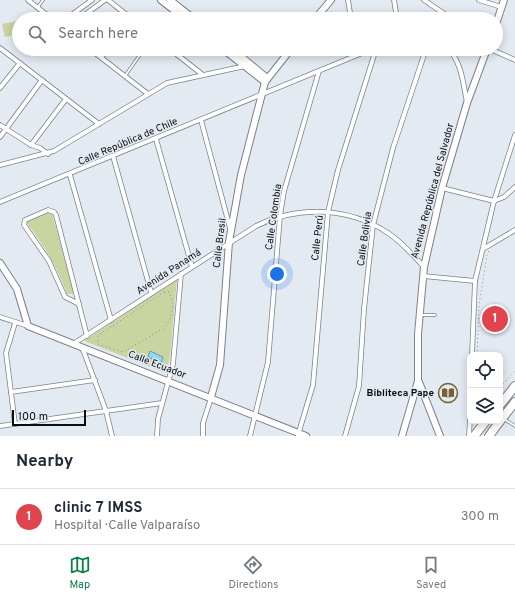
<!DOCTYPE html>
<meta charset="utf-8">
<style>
:root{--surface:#fff;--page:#f2f2f3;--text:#1f2937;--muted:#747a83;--line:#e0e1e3;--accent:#0b8043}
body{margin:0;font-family:Overpass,sans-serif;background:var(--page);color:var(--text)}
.controls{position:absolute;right:12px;bottom:12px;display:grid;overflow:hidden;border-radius:8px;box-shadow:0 2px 10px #0003}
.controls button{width:36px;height:36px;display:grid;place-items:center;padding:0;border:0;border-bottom:1px solid var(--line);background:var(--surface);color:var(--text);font:20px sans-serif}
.scale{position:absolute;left:12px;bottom:10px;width:74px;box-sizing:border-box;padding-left:4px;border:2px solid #0b0e10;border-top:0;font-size:11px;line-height:14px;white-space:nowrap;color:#0b0e10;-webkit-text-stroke:3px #e3eaf2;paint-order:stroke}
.you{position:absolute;left:277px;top:274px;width:14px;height:14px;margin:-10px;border:3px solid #fff;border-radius:50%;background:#1a73e8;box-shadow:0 0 0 6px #1a73e833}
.badge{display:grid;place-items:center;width:26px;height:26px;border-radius:50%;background:var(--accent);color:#fff;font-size:13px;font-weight:700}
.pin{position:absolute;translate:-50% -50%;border:2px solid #fff;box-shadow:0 1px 4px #0006}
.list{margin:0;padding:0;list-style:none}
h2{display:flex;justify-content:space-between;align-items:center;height:52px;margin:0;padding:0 16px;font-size:17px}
h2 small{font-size:13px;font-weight:400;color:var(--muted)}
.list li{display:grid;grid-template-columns:26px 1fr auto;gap:12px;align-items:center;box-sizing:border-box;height:56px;padding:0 16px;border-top:1px solid var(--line)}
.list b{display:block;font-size:15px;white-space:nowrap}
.list p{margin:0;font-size:13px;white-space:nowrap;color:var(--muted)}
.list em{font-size:13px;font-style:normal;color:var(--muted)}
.icon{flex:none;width:22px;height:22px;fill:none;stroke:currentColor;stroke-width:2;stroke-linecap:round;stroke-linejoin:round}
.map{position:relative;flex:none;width:515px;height:436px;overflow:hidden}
.search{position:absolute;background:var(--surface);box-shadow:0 2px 10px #0003;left:12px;right:12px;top:12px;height:44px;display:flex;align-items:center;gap:10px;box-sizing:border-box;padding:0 14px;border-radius:22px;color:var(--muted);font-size:15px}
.sheet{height:108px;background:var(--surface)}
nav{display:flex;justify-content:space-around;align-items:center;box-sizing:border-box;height:56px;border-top:1px solid var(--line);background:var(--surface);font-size:11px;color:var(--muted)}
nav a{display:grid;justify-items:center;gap:2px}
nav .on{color:var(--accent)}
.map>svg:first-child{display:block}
</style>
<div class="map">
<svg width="515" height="436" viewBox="0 0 515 436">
<defs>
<pattern id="water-ripples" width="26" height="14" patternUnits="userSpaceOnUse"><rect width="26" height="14" fill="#8fd9f7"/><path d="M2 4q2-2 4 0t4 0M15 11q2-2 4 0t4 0" fill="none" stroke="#7ab9d3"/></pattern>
</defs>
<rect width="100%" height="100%" fill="#e3eaf2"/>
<g fill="#cad4a1">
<polygon points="17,21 19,34 5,37 2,24"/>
<path d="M50,212L52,214L74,291L73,294H67C56,264 45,247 26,222Z"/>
<polygon points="177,279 170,357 166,373 84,341"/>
</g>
<polygon fill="url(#water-ripples)" stroke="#679cb2" points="150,351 163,357 161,363 148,357"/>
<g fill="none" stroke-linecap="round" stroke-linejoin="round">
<g stroke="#7b8289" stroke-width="3.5">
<g id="lane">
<polyline points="38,7 43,0"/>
<polyline points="102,58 109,49"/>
<polyline points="125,76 144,49"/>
<polyline points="421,315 435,315"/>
<polyline points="504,419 515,426"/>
</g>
</g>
<g stroke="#7b8289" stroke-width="5.5">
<g id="street">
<polyline points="28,0 52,19"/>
<polyline points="108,0 132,19"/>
<polyline points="348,0 351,19"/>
<polyline points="394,0 397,19"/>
<polyline points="424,0 452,19"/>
<polyline points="479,0 501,7"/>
<polyline points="66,19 92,0"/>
<polyline points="79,19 105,0"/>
<polyline points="0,48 99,124"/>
<polyline points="90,49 148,94"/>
<polyline points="170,49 203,75"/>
<polyline points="356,49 357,55"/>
<path d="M448,49C462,62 463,84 467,102"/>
<polyline points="490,49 515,60"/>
<polyline points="0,88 20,63"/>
<polyline points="201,120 230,228"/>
<polyline points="0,125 31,145 40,148 48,154"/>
<polyline points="0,137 42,80"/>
<polyline points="156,139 192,267"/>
<polyline points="31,145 66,99"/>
<polyline points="113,156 151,292"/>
<polyline points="0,165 54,151 167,83 245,66"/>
<polyline points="70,175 111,320"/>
<polyline points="442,188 494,201 504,197 515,187"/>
<polyline points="0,202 372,49"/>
<polyline points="483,249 515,230"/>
<polyline points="423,276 475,281"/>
<polyline points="79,304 65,297 49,261 24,225 25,220 48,210 54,212 56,215 87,336"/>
<polyline points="0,317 28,326"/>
<polyline points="15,323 6,353 15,424"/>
<path d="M73,344L256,226C298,205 349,207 388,233C402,242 413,255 424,267"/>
<polyline points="82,347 106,411 112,436"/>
<polyline points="472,355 475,281 494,201 515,135"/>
<polyline points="11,392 95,380"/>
<polyline points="0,426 162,403"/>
<polyline points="298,435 313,385 328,212 338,170 376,49"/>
<polyline points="157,436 158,419 173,364 181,274"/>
<polyline points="203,436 203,423 211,398"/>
<polyline points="250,436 268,362 280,216 284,191 319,71"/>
<polyline points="345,436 359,386 364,309 373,225 393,148 426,49"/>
<polyline points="469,436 470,418"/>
</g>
</g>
<g stroke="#7b8289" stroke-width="8">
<g id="secondary">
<polyline points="161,0 185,19"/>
<polyline points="170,0 194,19"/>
<polyline points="315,19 331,0"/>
<polyline points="496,24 504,0"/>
<polyline points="223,49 265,82"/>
<polyline points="232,49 267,78"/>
<polyline points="0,263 17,289 28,326 306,436"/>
<polyline points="419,382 440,436"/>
<polyline points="211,397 220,365 229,242 241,175 265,82 291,49"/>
<polyline points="402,436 418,381 418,334 424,267 442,188 467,103 487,49"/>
</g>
</g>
<g stroke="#7b8289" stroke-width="10">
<g id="highway">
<polyline points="500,405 515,386"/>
<polyline points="500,421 515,402"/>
<polyline points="474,436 486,421"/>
<polyline points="489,436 500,421"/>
</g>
</g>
<g stroke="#8a8f95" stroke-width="1" stroke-dasharray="1 3" stroke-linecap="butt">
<path d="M164,292H169C175,304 173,318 164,328L123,352L98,344V336L100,334Z"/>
<polyline points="477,355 479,305 487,255 489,251"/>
<polyline points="500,387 515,371"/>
</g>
<use href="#lane" stroke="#fff" stroke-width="2"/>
<use href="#street" stroke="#fff" stroke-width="4"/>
<use href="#secondary" stroke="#fff" stroke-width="6"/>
<use href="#highway" stroke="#fff" stroke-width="8"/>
</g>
<defs>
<g id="library-ring" transform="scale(1)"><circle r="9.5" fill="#e3eaf2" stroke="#766130" stroke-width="1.5"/><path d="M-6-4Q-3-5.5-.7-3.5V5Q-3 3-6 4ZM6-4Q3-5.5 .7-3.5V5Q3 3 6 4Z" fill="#766130"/></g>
</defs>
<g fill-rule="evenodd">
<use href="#library-ring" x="448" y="393"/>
</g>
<g text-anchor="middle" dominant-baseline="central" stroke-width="3" stroke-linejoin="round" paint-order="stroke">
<g font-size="10" fill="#0b0e10" stroke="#e3eaf2">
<text transform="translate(128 142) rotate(-23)">Calle República de Chile</text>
<text transform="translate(433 191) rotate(-75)">Avenida República del Salvador</text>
<text transform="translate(274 217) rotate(-82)">Calle Colombia</text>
<text transform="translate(318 238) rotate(-84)">Calle Perú</text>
<text transform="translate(365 239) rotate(-82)">Calle Bolivia</text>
<text transform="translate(220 243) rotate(-83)">Calle Brasil</text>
<text transform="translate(169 272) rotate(-33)">Avenida Panamá</text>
<text transform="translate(157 365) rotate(21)">Calle Ecuador</text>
</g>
<g font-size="10" font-weight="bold" fill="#0b0e10" stroke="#e3eaf2" text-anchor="end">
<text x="434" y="393">Bibliteca Pape</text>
</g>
</g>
</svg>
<div class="controls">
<button><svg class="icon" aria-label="locate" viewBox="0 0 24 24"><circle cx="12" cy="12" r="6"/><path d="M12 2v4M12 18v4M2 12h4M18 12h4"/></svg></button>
<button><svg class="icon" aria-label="layers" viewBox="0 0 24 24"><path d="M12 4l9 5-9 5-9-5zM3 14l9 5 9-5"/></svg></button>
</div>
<div class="scale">100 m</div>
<div class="you"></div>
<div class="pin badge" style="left:495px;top:319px;background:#e0444e">1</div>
<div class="search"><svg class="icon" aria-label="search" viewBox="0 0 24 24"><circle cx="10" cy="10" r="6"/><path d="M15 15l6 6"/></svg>Search here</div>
</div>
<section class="sheet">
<h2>Nearby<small></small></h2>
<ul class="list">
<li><span class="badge" style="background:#e0444e">1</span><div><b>clinic 7 IMSS</b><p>Hospital · Calle Valparaíso</p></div><em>300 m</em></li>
</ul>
</section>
<nav>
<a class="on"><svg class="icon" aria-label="map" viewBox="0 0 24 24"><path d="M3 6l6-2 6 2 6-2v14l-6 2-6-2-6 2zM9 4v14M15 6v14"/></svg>Map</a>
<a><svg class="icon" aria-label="directions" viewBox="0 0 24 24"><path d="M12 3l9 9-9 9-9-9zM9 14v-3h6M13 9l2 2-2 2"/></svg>Directions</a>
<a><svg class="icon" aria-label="saved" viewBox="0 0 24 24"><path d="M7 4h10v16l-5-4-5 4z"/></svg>Saved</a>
</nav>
